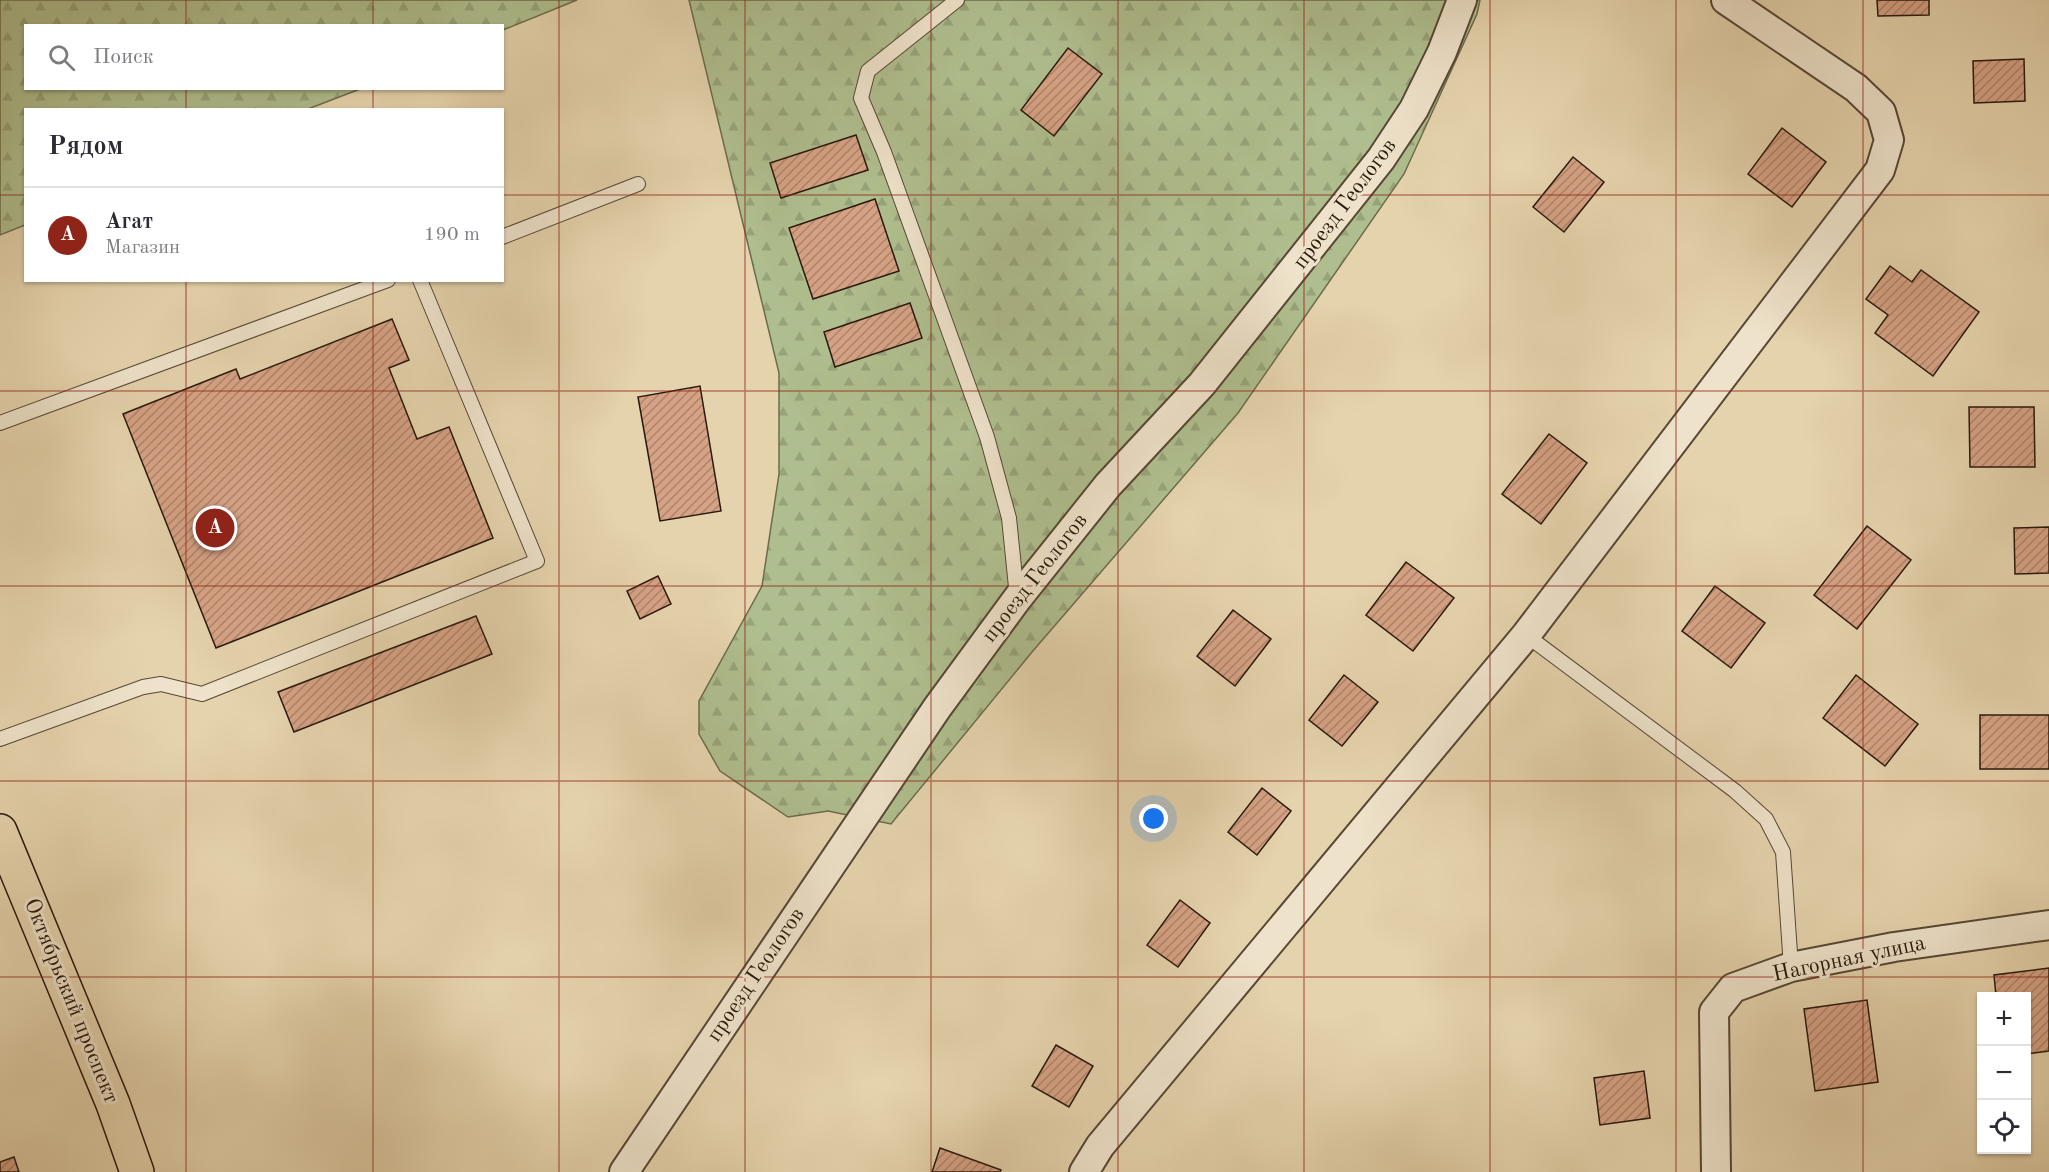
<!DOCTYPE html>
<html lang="ru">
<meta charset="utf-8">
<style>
:root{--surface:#fff;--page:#f2f2f3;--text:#2b2b33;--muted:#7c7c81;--line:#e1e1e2;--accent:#8f2418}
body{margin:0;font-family:"Old Standard TT",serif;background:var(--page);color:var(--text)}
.controls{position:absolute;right:18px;bottom:18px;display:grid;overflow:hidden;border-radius:0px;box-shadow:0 2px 4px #0004}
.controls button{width:54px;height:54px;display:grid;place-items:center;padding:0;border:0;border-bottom:2px solid var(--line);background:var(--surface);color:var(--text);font:30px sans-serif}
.you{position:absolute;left:1154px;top:819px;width:21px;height:21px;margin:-15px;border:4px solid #fff;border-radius:50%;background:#1a73e8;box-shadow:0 0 0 9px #1a73e833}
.badge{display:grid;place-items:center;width:39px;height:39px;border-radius:50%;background:var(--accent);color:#fff;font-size:20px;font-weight:700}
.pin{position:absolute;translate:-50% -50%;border:3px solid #fff;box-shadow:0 2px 6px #0006}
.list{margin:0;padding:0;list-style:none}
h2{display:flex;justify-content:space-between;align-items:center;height:78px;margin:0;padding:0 24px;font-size:26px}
h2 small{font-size:20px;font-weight:400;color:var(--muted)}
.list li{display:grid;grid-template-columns:39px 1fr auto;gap:18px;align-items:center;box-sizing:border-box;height:96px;padding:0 24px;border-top:2px solid var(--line)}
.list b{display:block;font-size:22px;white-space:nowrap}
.list p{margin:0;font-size:20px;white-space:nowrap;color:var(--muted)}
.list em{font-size:20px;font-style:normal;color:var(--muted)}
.icon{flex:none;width:33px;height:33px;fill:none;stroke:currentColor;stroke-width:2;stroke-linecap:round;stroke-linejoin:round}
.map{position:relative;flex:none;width:2049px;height:1172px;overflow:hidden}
.search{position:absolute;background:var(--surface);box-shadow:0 2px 4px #0004;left:24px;top:24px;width:480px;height:66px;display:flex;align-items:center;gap:15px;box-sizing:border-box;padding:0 21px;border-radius:0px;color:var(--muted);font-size:22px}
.panel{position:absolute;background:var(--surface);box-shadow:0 2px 4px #0004;left:24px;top:108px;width:480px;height:174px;border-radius:0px}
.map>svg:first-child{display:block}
</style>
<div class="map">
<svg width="2049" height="1172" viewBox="0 0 2049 1172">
<defs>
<pattern id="forest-firs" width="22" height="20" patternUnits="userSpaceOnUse" patternTransform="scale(1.5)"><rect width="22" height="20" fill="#afbe8e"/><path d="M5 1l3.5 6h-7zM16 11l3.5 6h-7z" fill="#97a379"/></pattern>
<pattern id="building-hatch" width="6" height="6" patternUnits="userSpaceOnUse" patternTransform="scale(1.5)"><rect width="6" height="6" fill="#d6a285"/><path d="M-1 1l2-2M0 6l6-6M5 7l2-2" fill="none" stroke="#ae836b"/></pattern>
</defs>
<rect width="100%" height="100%" fill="#e5d3ad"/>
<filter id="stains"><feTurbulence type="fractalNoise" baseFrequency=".00333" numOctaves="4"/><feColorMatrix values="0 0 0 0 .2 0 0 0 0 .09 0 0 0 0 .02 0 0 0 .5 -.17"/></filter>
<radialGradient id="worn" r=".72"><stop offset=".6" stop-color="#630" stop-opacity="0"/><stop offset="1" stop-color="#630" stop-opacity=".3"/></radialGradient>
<g fill="url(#forest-firs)" stroke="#6c6c4c" stroke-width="1.5">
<polygon points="0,0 577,0 503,30 502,26 26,26 26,88 360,89 308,109 26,110 25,225 0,235"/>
<polygon points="689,0 1480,0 1477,14 1404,174 1238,413 1032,652 891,824 828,811 788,817 720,771 699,734 699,701 762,586 779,474 779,373"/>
</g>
<g fill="url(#building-hatch)" stroke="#28190b" stroke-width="1.5">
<polygon points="1877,0 1929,0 1929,15 1878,16"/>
<polygon points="1068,48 1102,74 1054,136 1021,110"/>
<polygon points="2024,59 2025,101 1974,103 1973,61"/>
<polygon points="1782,128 1826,162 1792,207 1748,174"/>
<polygon points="856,135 868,170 781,198 770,163"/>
<polygon points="1573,157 1604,182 1564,232 1533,207"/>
<polygon points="875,199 899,271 813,299 789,228"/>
<polygon points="1890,266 1912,282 1921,270 1979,312 1933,376 1875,333 1888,315 1866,299"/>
<polygon points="910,303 922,338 835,367 824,332"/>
<polygon points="392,319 409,360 389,368 417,439 449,427 493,538 216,648 123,414 236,369 240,379"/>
<polygon points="700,386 721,511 660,521 638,397"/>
<polygon points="1969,407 2034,407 2035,467 1970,467"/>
<polygon points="1549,434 1587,463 1541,524 1502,494"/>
<polygon points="1867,526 1911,560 1857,629 1814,595"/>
<polygon points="2049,527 2049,573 2015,574 2014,528"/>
<polygon points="1406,562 1454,598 1413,651 1366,615"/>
<polygon points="658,576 671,604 640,619 627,591"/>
<polygon points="1715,586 1765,623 1731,668 1682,631"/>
<polygon points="1233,610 1271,639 1235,686 1197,656"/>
<polygon points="476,616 492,654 294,732 278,692"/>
<polygon points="1344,675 1378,702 1342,746 1309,720"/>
<polygon points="1856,675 1918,724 1885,766 1823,718"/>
<rect x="1980" y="715" width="69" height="54"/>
<polygon points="1262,788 1291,811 1257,855 1228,832"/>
<polygon points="1180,900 1210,923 1178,967 1147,945"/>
<polygon points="2049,968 2049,1051 2026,1054 2026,996 1996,996 1994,975"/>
<polygon points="1867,1000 1878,1082 1815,1091 1804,1009"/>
<polygon points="1056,1045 1093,1066 1069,1107 1032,1086"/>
<polygon points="1644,1071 1650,1118 1600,1125 1594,1078"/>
<polygon points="940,1148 1001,1170 1000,1172 932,1172"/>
<polygon points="14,1157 19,1172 0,1172 0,1162"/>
</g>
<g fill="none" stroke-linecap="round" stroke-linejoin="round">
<g stroke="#574834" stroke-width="16">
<g id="lane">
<polyline points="957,0 868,71 861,98 884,152 987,437 1009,518 1017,597"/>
<polyline points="502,237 638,184"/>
<polyline points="0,423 388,280"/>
<polyline points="1526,635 1735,791 1766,819 1783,852 1791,967"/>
<polyline points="0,739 143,687 161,684 202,694 537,561 420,280"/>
</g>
</g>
<g stroke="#574834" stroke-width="32">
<g id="street">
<polyline points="624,1172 937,708 1017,599 1108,485 1202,384 1381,159 1414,109 1442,52 1462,0"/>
<polyline points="1084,1172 1100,1146 1526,635 1880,170 1889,140 1881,112 1856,88 1726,0"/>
<polyline points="1716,1172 1714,1012 1733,988 1791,967 1894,947 2049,925"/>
</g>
</g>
<g stroke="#28190b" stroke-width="36">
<polyline id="primary" points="0,831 113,1104 137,1172"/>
</g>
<use href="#lane" stroke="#eee2ca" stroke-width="14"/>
<use href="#street" stroke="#eee2ca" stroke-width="28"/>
<use href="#primary" stroke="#e5d3ad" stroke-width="33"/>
</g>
<path fill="none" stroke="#8f2418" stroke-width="1.5" stroke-opacity="0.55" d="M186,0V26M373,0V26M559,0V1172M745,0V1172M931,0V1172M1118,0V1172M1304,0V1172M1490,0V1172M1676,0V1172M1863,0V1172M186,88V110M373,88V110M0,195H26M502,195H2049M186,280V1172M373,280V1172M0,391H2049M0,586H2049M0,781H2049M0,977H2049"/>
<g text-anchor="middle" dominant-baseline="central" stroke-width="6" stroke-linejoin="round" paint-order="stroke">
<g font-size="22" fill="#28190b" stroke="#eee2ca">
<text transform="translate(1345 204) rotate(-53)">проезд Геологов</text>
<text transform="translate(1035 578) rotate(-52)">проезд Геологов</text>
<text transform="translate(1849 959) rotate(-12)">Нагорная улица</text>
<text transform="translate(756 975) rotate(-56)">проезд Геологов</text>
<text transform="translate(71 1001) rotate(68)">Октябрьский проспект</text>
</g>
</g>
<rect width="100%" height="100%" filter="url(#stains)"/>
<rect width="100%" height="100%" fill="url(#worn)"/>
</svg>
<div class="controls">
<button>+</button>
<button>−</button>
<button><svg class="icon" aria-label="locate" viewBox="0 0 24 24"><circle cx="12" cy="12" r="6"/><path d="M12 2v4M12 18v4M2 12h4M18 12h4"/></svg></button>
</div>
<div class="you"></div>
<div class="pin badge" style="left:215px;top:528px">A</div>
<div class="search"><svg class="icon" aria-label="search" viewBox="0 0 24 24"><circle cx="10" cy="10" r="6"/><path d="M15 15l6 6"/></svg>Поиск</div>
<section class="panel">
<h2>Рядом<small></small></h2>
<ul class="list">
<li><span class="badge">A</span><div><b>Агат</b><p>Магазин</p></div><em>190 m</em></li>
</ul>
</section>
</div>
